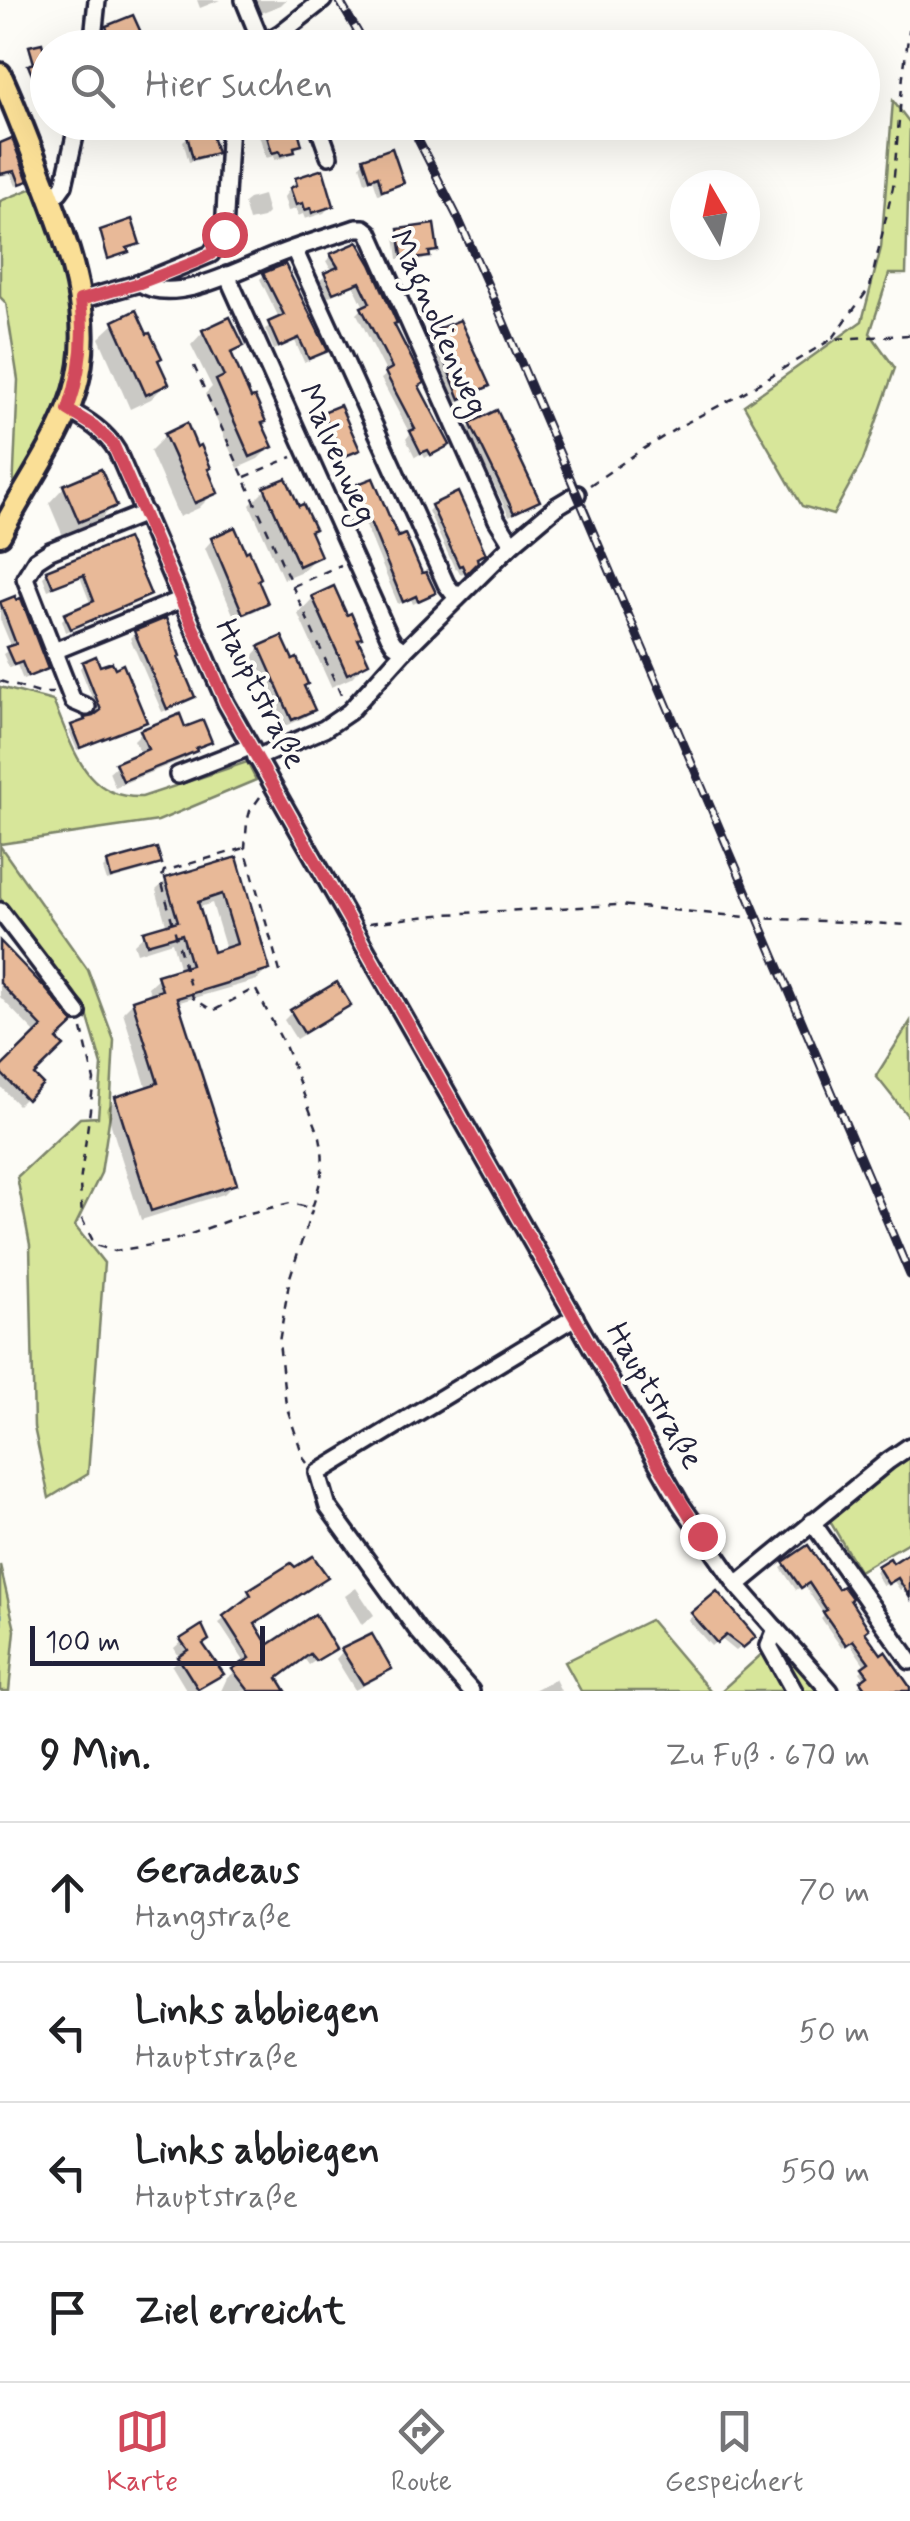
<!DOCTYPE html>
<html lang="de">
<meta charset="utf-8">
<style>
:root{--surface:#fff;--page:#f2f2f2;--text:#202124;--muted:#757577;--line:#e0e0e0;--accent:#d1495b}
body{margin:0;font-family:Mynerve,sans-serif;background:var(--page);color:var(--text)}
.compass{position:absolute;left:670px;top:170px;width:90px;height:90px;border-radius:50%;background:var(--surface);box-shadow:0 10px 40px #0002;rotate:351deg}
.scale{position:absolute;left:30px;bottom:25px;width:235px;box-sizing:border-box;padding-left:10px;border:5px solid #22223b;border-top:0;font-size:28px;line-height:35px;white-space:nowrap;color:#22223b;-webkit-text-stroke:8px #fdfcf7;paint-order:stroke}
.stop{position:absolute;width:30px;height:30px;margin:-22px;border:8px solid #d1495b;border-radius:50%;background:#fff}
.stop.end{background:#d1495b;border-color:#fff;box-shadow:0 2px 10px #0008}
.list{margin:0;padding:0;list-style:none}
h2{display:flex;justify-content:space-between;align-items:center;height:130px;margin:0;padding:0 40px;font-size:42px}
h2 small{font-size:32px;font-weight:400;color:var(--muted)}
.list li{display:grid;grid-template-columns:65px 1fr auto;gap:30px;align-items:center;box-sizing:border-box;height:140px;padding:0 40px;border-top:2px solid var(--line)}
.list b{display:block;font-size:38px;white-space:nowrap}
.list p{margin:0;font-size:32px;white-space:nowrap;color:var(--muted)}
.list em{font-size:32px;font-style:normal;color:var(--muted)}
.icon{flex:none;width:55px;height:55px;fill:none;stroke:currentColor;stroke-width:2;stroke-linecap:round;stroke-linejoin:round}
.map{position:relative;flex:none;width:910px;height:1691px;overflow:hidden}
.search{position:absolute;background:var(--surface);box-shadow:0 10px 40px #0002;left:30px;right:30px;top:30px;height:110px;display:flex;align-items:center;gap:25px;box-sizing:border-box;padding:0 35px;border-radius:55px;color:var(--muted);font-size:38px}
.sheet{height:690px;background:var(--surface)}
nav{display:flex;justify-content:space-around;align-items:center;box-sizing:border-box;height:140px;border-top:2px solid var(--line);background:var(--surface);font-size:28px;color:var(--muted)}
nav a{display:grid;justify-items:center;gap:5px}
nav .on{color:var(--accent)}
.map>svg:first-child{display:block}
</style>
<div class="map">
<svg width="910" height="1691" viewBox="0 0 910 1691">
<rect width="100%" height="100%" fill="#fdfcf7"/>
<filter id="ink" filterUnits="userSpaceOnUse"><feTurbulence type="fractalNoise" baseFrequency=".01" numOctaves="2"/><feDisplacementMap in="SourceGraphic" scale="20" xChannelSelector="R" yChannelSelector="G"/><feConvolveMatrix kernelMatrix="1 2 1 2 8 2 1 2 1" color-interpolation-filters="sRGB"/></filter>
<g filter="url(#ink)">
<g fill="#d7e69a" stroke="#7c846a" stroke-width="2.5">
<polygon points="893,101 910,123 906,274 889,274 870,333 895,368 863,460 833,515 802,506 744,405 862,321 881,248"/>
<polygon points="38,186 67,269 77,343 62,405 13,493 18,380 6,303 0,297 0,201"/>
<path d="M0,687L53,701C73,745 83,799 142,797L247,762L256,780L158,821L0,844Z"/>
<polygon points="0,846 88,970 114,1040 110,1114 101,1173 75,1226 104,1263 88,1474 49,1498 34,1427 30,1245 17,1177 80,1118 98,1117 102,1065 84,1004 38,956 0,898"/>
<polygon points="910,1022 910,1119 876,1076"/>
<polygon points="910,1438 910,1541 859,1571 821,1506"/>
<polygon points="0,1565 15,1630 9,1691 0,1691"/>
<polygon points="650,1620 710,1691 581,1691 565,1662"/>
<polygon points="775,1642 818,1680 827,1691 721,1691"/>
</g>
<g fill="#0003" fill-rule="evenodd">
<polygon points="197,0 220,0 200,8"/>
<polygon points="249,0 286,0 281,5 255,15"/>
<polygon points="107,29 145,48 103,48 99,36"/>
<polygon points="332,34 340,48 313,48 317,43"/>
<polygon points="70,41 78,42 78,48 68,48"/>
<polygon points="30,49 44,62 48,60 48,81 35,86 28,69 33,66 29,50"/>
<polygon points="255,122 293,122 299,144 286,157 275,160 274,156 266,158"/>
<polygon points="343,122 373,122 349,135"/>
<polygon points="188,137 214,152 210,157 189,162 183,141"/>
<polygon points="0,146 26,180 21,184 16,186 11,174 0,176"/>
<polygon points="364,160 401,183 396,187 378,194 373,179 365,182 360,165"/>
<polygon points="296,180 331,205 324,213 305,219 303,214 298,216 296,209 288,211 284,197"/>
<polygon points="263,195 268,213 263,218 249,221 244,203 249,199"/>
<polygon points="399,231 436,250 423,260 409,262 409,258 398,259 395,236"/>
<polygon points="357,245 417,387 447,444 425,458 422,453 415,457 406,439 410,434 381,379 387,374 357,314 364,307 354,286 327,297 320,280 332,272 326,261 332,256"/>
<polygon points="264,275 325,350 320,355 304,362 295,341 274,350 265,329 280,320 260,279"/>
<polygon points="228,320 241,345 230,356 270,447 258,459 238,468 205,394 212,387 191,345 203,332"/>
<polygon points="115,323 156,361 166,384 151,399 130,409 99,338"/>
<polygon points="433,334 487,385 483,390 456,402 429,338"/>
<polygon points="324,414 357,449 353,454 338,460 320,419"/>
<polygon points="472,425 537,500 532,505 509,516 467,429"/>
<polygon points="165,436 205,470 215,492 199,508 179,517 150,451"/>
<polygon points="64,487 114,505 99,521 63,536 49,503"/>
<polygon points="356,487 397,540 433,593 428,597 413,604 411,599 398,604 352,492"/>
<polygon points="265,490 308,533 318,555 302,571 283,579 250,505"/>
<polygon points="432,507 483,553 461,575 457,568 455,569 428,511"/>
<polygon points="212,540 255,581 265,602 257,610 235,619 205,548"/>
<polygon points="126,541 148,595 144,599 66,632 62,620 66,616 91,605 80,577 48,590 43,577 47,573"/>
<polygon points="313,598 356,640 366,663 351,678 331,687 298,614"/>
<polygon points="14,600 45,668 41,673 23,680 17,665 9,668 3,654 12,648 0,619 0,606"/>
<polygon points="135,633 192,697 188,701 162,712 130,638"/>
<polygon points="260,648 302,686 312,709 305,717 285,726 253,656"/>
<polygon points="83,664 144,722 140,725 77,750 69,731 85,720 94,719 99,715 80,668"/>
<polygon points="184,731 209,741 186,758 115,787 109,772 117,765 141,755 134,740 142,732"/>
<path d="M236,860L267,970L257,980L176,1003L234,1184L224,1194L141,1220L106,1109L116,1099L147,1089L123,1012L133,1002L151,996L148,987L159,977L180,970L172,942L137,953L134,944L145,934L167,927L156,890L167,880ZM212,903L226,950L211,955L197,908Z"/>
<polygon points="159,863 154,868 107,881 103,869 108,864"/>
<polygon points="0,945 54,1039 31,1075 39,1084 18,1105 0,1086 0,1071 37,1035 0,997"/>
<polygon points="348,1004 340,1012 296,1039 284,1020 292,1012"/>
<polygon points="808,1548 863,1632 910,1691 861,1691 858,1687 866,1680 860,1672 866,1667 849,1642 841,1647 821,1618 824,1615 804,1585 796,1590 781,1568"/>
<polygon points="910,1555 910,1584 900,1590 893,1580 883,1586 875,1572 878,1568 892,1566"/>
<polygon points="291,1566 253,1625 268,1649 327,1653 309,1665 304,1658 275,1679 283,1691 221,1691 227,1678 246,1664 219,1623 247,1601 244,1597 249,1592"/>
<polygon points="356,1588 374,1615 362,1625 345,1596"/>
<polygon points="717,1595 753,1637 736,1651 720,1638 711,1646 688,1620"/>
<polygon points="182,1641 201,1645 221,1673 197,1691 187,1691 172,1666 180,1658 174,1648"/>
<polygon points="343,1651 389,1668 382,1676 355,1690 336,1659"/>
<polygon points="555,1679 561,1691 532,1691"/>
</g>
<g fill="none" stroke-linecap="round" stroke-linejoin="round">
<polyline stroke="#5d81a0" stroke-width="5" points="0,1614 0,1628"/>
</g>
<g fill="#e8b998" stroke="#22223b" stroke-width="2.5" fill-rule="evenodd">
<polygon points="133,15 148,48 116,48 113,42 111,43 106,26"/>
<polygon points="42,43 48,66 48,82 37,86 28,65 34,63 29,46"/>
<polygon points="276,122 284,122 284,126 296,123 302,145 294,147 295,152 281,155 280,151 272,153 264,126"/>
<polygon points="210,128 217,153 193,159 187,135"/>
<polygon points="12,138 28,181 20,184 15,171 0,174 0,143"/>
<polygon points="392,148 404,183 382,191 378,176 370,179 363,158"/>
<polygon points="323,169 334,206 312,213 311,208 305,210 303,203 296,205 290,188 297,185 295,178"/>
<polygon points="132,219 140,244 127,248 129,252 108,259 100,230"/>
<polygon points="434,224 438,251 429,252 430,257 413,259 413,255 402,256 398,229"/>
<polygon points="358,242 371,264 397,323 394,324 424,383 419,386 450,445 431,455 428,450 421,453 410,431 415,429 385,372 392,368 361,307 370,303 360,282 333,293 324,273 338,267 330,254"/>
<polygon points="285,264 328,351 309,359 299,338 279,347 268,322 284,315 263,273"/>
<polygon points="136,310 147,334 150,333 162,358 158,360 169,384 146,395 113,321"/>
<polygon points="230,317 244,346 231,352 251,398 255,397 266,422 262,423 273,447 250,457 216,380 224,376 202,330"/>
<polygon points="460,320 490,386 460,399 432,331"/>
<polygon points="340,405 360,450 343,457 323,412"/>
<polygon points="497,410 540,501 514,513 470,423"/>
<polygon points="187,423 197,447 201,445 211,468 208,469 218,493 195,503 164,434"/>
<polygon points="101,469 117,506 79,522 63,485"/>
<polygon points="286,478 299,506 303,504 315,529 310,531 321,556 299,566 264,487"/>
<polygon points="373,478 398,537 405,534 422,573 426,572 436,593 418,601 416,596 403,602 355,485"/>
<polygon points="458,492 486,554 477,558 478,562 466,574 462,565 459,566 431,505"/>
<polygon points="235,527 246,552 249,550 261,578 258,580 268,603 243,614 211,538"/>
<polygon points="127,538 151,595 71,629 64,614 94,601 84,575 53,587 46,570"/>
<polygon points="334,586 347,615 351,613 362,638 358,639 369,663 347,674 312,596"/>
<polygon points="15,596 16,600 21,598 48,669 28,677 22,662 14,665 6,647 16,644 0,602"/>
<polygon points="166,618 180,656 178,657 195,697 167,709 134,631"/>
<polygon points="282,636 293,660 297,658 308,684 304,686 315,710 292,720 259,646"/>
<polygon points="96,656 100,666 112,662 115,668 123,664 147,722 80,748 71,725 85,720 84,718 93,716 101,710 82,662"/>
<polygon points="180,714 185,727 203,720 212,742 196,748 197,751 123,781 115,763 148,749 140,730"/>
<polygon points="157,848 162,864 111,878 107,862"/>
<path d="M237,857L270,970L177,998L237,1184L151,1211L115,1097L158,1083L132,1000L162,990L157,975L191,965L182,934L147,944L143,931L178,921L165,878ZM222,894L237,944L213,952L198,902Z"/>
<polygon points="0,941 45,988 74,1023 57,1039 64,1046 34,1075 43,1084 27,1100 0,1072 0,1068 42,1027 0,983"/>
<polygon points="337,982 351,1005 304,1033 290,1010"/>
<polygon points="808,1545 838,1589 843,1586 852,1598 850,1600 869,1629 865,1632 881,1654 885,1651 910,1687 910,1691 867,1691 860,1681 868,1675 862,1667 869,1662 853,1640 846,1645 823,1612 827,1610 809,1583 801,1588 783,1562"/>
<polygon points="910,1552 910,1598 898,1578 888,1584 877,1566 890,1558 893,1563"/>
<polygon points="313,1556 328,1577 255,1624 268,1645 315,1614 336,1649 316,1661 310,1654 278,1678 286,1691 249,1691 232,1669 250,1658 223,1616 251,1595 248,1590 291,1563 295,1567"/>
<polygon points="717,1591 756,1637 743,1648 726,1635 717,1643 691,1613"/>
<polygon points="202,1625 209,1640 203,1644 224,1674 198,1689 178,1657 188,1650 180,1639"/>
<polygon points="372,1634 392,1669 363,1684 341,1649"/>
</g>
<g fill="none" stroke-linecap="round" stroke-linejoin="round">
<g stroke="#22223b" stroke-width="22">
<g id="minor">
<polyline points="244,0 262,44"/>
<polyline points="92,48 97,0"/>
<polyline points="256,48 281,33 323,0"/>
<polyline points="317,122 329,156"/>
<polyline points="49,196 59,192 64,185 78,122"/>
<polyline points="294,249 446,584 457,598"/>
<polyline points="227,275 389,636 394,644 404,651"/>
<path d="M140,283C175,306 240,269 274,256C301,245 329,237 356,228H364L369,232L497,520L512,544"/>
<polyline points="80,300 140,283 211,254 224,233 230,122"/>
<path d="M68,410C87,420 106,432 117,451L226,703L680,1503L737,1585L830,1691"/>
<polyline points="54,651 180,600"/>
<polyline points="87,707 73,701 25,578 36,560 50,551 145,513"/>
<polyline points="256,758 324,729 349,712 404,651 512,544 557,506 577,494"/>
<polyline points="178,775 250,747"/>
<polyline points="0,911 78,1013"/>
<polyline points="812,1522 910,1661"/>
<polyline points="737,1585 888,1461 910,1446"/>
<polyline points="776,1629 769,1646 794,1691"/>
<polyline points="471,1691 418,1631 328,1507 318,1473 575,1317"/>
</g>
</g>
<g stroke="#22223b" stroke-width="28">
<path id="major" d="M0,74C14,104 26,136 38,167C65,238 98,314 75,391C59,442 24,488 0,535"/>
</g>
<g stroke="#22223b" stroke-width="2.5" stroke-dasharray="8 8" stroke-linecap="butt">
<polyline points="833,338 870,287 893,187 903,75 910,24"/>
<polyline points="194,366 342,697"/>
<polyline points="245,477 292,457"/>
<polyline points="590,485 634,455 682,425 736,397 832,339 910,335"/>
<polyline points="293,586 341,565"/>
<polyline points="0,681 39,693 53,693"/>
<polyline points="260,797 250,811 247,822 245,848 280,972"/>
<polyline points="369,923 446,914 618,905 758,918 910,925"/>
<path d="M82,1029L94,1080L80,1183L82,1219L95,1245L115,1251L169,1242L246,1214L290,1203L312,1208C321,1181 326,1166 320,1137L286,1048L255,988L213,1011L193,998L161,880L164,871L245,848"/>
<polyline points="307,1463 304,1459 286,1405 279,1342 290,1277 312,1210"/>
</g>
<use href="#minor" stroke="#fdfcf7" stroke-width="15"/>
<use href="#major" stroke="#fadf96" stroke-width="20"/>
<g stroke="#22223b" stroke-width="9">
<g id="rail">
<polyline points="339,0 367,48"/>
<polyline points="409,122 459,220 487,283 910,1275"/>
</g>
</g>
<use href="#rail" stroke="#fdfcf7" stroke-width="5" stroke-dasharray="15" stroke-linecap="butt"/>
</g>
</g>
<g fill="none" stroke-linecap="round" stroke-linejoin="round" filter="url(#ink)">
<path stroke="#d1495b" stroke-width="12" d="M224,234L211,254L200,260L140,283L80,300C85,339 81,373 68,410L94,426L113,444L226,703L656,1461L702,1536"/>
</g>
<g text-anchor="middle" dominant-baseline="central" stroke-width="8" stroke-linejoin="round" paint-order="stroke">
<g font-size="32" fill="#22223b" stroke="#fdfcf7">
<text transform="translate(438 323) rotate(66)">Magnolienweg</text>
<text transform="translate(337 454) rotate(66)">Malvenweg</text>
<text transform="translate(260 694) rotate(63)">Hauptstraße</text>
<text transform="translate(654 1396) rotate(60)">Hauptstraße</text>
</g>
</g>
</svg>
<svg class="compass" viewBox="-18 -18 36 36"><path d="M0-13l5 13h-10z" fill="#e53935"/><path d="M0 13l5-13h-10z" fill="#757577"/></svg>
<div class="scale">100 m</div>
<div class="stop" style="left:224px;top:234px"></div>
<div class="stop end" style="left:702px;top:1536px"></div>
<div class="search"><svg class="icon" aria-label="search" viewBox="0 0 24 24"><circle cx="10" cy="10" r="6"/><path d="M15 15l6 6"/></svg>Hier suchen</div>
</div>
<section class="sheet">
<h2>9 Min.<small>Zu Fuß · 670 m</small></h2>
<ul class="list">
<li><svg class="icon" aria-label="ahead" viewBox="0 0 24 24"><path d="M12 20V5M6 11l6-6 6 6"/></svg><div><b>Geradeaus</b><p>Hangstraße</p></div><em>70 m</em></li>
<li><svg class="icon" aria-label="left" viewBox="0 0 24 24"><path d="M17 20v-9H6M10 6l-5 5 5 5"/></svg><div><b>Links abbiegen</b><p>Hauptstraße</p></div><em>50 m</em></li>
<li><svg class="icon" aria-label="left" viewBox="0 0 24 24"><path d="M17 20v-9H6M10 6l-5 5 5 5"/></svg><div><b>Links abbiegen</b><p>Hauptstraße</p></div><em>550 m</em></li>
<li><svg class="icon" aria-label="arrive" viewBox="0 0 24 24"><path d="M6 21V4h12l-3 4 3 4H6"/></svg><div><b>Ziel erreicht</b></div></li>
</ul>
</section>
<nav>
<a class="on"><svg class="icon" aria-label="map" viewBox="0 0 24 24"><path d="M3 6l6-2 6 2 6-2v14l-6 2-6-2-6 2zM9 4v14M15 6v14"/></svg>Karte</a>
<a><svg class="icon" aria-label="directions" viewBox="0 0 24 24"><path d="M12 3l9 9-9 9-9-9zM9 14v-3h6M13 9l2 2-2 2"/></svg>Route</a>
<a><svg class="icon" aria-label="saved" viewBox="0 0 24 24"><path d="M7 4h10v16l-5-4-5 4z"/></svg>Gespeichert</a>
</nav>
